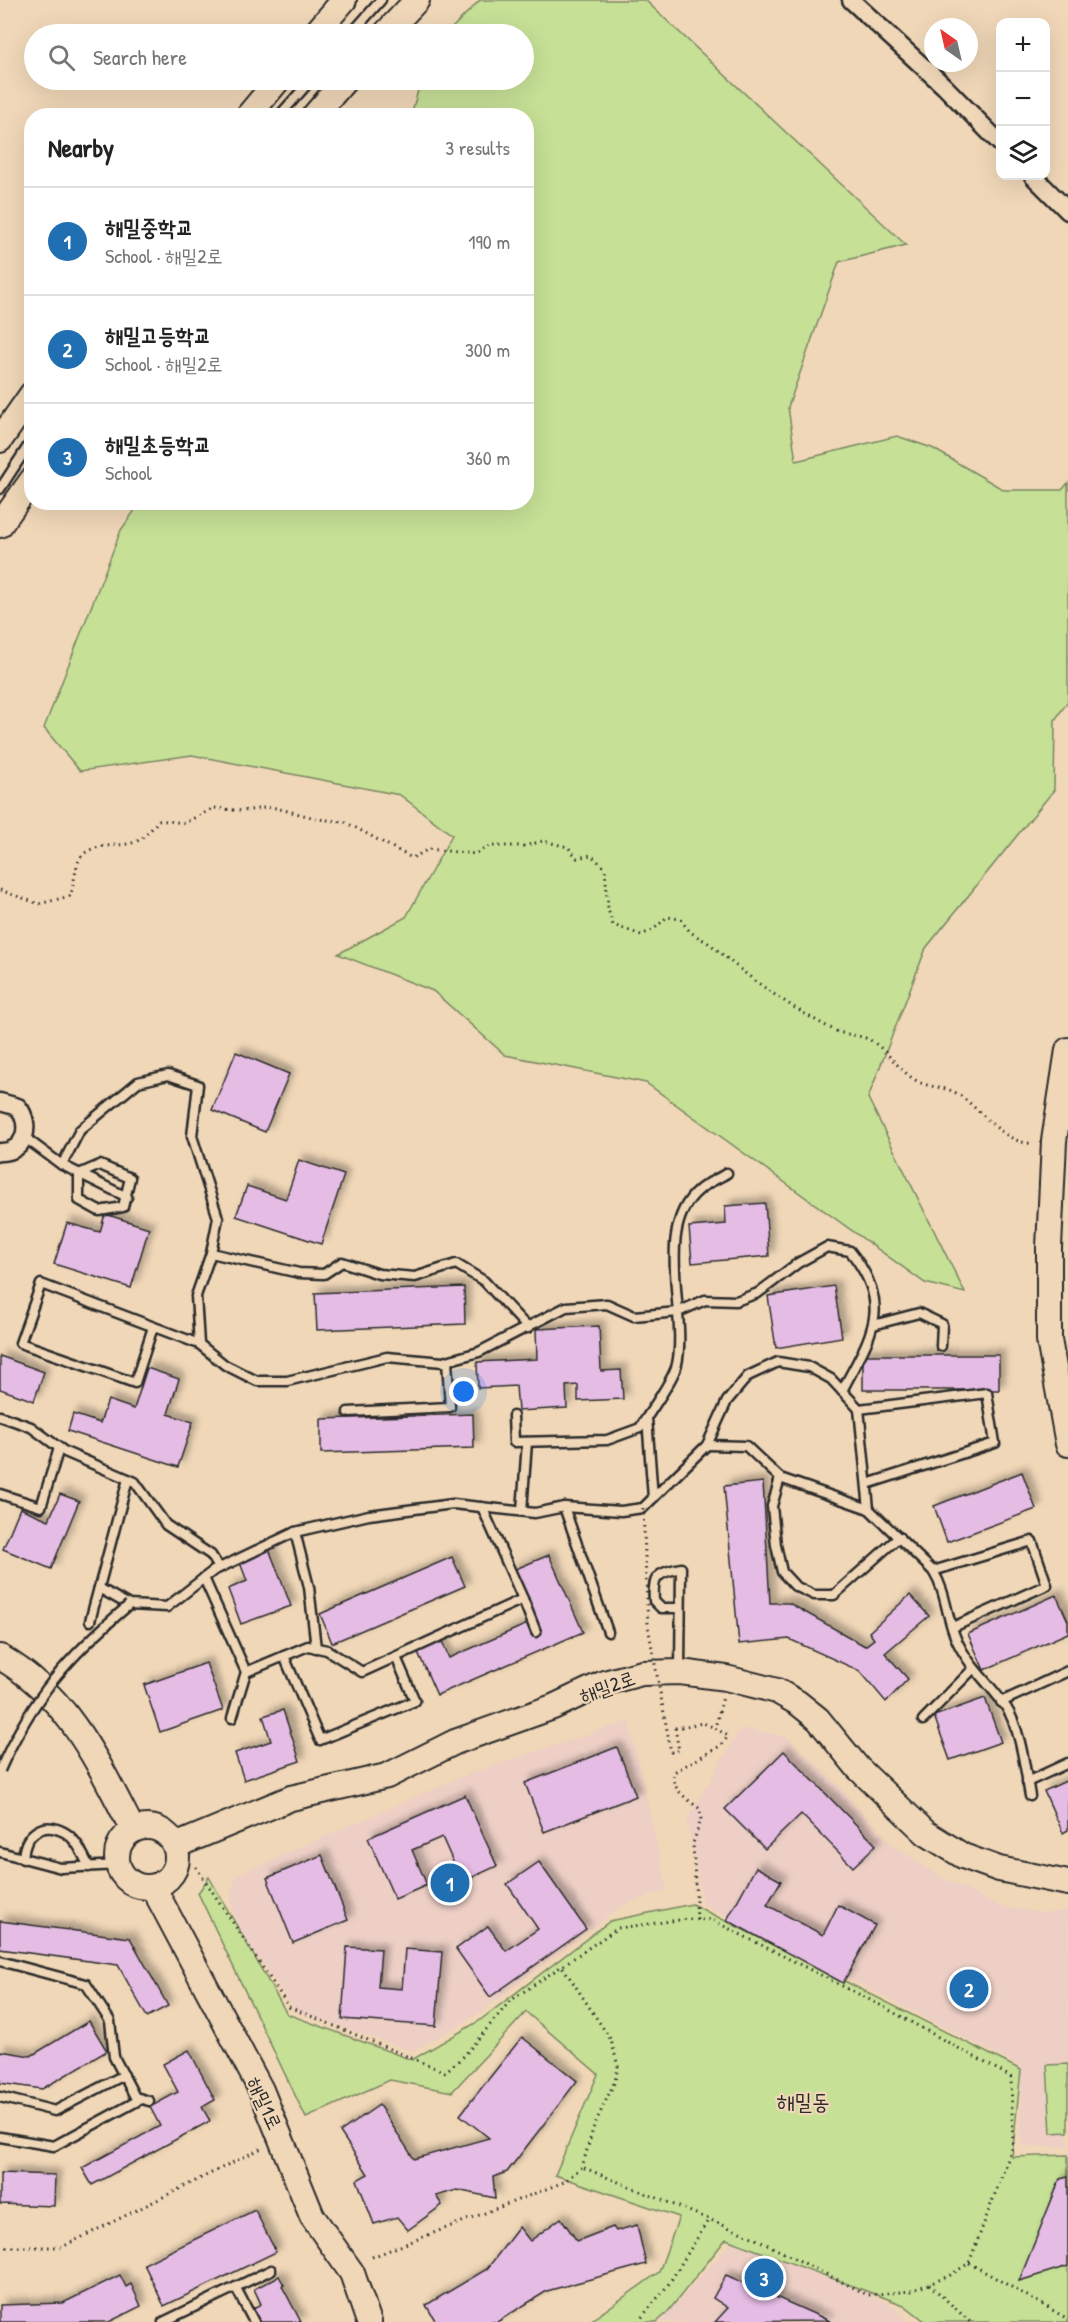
<!DOCTYPE html>
<meta charset="utf-8">
<style>
:root{--surface:#fff;--page:#f6f6f6;--text:#222;--muted:#767676;--line:#e0e0e0;--accent:#1f6fb2}
body{margin:0;font-family:"Patrick Hand","Poor Story",sans-serif;background:var(--page);color:var(--text)}
.controls{position:absolute;right:18px;top:18px;display:grid;overflow:hidden;border-radius:12px;box-shadow:0 6px 24px #0002}
.controls button{width:54px;height:54px;display:grid;place-items:center;padding:0;border:0;border-bottom:2px solid var(--line);background:var(--surface);color:var(--text);font:30px sans-serif}
.compass{position:absolute;left:924px;top:18px;width:54px;height:54px;border-radius:50%;background:var(--surface);box-shadow:0 6px 24px #0002;rotate:326deg}
.you{position:absolute;left:464px;top:1392px;width:21px;height:21px;margin:-15px;border:4px solid #fff;border-radius:50%;background:#1a73e8;box-shadow:0 0 0 9px #1a73e833}
.badge{display:grid;place-items:center;width:39px;height:39px;border-radius:50%;background:var(--accent);color:#fff;font-size:20px;font-weight:700}
.pin{position:absolute;translate:-50% -50%;border:3px solid #fff;box-shadow:0 2px 6px #0006}
.list{margin:0;padding:0;list-style:none}
h2{display:flex;justify-content:space-between;align-items:center;height:78px;margin:0;padding:0 24px;font-size:26px}
h2 small{font-size:20px;font-weight:400;color:var(--muted)}
.list li{display:grid;grid-template-columns:39px 1fr auto;gap:18px;align-items:center;box-sizing:border-box;height:108px;padding:0 24px;border-top:2px solid var(--line)}
.list b{display:block;font-size:22px;white-space:nowrap}
.list p{margin:0;font-size:20px;white-space:nowrap;color:var(--muted)}
.list em{font-size:20px;font-style:normal;color:var(--muted)}
.icon{flex:none;width:33px;height:33px;fill:none;stroke:currentColor;stroke-width:2;stroke-linecap:round;stroke-linejoin:round}
.map{position:relative;flex:none;width:1068px;height:2322px;overflow:hidden}
.search{position:absolute;background:var(--surface);box-shadow:0 6px 24px #0002;left:24px;top:24px;width:510px;height:66px;display:flex;align-items:center;gap:15px;box-sizing:border-box;padding:0 21px;border-radius:33px;color:var(--muted);font-size:22px}
.panel{position:absolute;background:var(--surface);box-shadow:0 6px 24px #0002;left:24px;top:108px;width:510px;height:402px;border-radius:24px}
.map>svg:first-child{display:block}
</style>
<div class="map">
<svg width="1068" height="2322" viewBox="0 0 1068 2322">
<defs>
<filter id="shadow"><feDropShadow dx="5.5" dy="-5.5" stdDeviation="3" flood-color="#0004"/></filter>
</defs>
<rect width="100%" height="100%" fill="#f0d7b8"/>
<filter id="ink" filterUnits="userSpaceOnUse"><feTurbulence type="fractalNoise" baseFrequency=".0167" numOctaves="2"/><feDisplacementMap in="SourceGraphic" scale="12" xChannelSelector="R" yChannelSelector="G"/><feConvolveMatrix kernelMatrix="1 2 1 2 8 2 1 2 1" color-interpolation-filters="sRGB"/></filter>
<g filter="url(#ink)">
<g fill="#edcfc5">
<polygon points="629,1721 667,1890 623,1905 478,2014 413,2051 297,2012 238,1929 230,1895 237,1875 468,1774"/>
<polygon points="741,1728 786,1737 830,1778 892,1845 939,1876 999,1906 1043,1913 1068,1911 1068,2147 1021,2146 1020,2066 703,1904 687,1820"/>
<polygon points="737,2237 892,2305 910,2322 659,2322"/>
</g>
<g fill="#c6e096" stroke="#788660" stroke-width="1.5">
<polygon points="480,0 645,0 906,245 839,262 788,407 796,461 897,436 932,448 1004,490 1062,490 1068,483 1068,701 1055,720 1054,790 926,948 868,1098 965,1293 925,1283 646,1083 505,1055 433,991 338,954 406,917 452,835 400,795 192,755 80,771 44,728 121,530 140,503 526,502 526,116 411,115 421,80 524,80 524,34 446,34"/>
<polygon points="209,1877 287,2014 412,2060 479,2021 610,1921 692,1904 1021,2070 1012,2157 1068,2155 1068,2322 926,2322 904,2305 726,2239 666,2314 657,2322 589,2322 659,2272 679,2217 555,2175 598,2074 526,2012 452,2092 390,2080 306,2118 198,1893"/>
<polygon points="1068,2064 1068,2132 1051,2133 1047,2065"/>
</g>
<g fill="#e5bce4" stroke="#2b2b2b" stroke-width="1.5" filter="url(#shadow)">
<polygon points="236,1052 289,1074 265,1132 212,1110"/>
<polygon points="299,1160 344,1175 321,1244 236,1216 247,1186 286,1199"/>
<polygon points="765,1203 769,1256 692,1263 689,1227 726,1224 725,1206"/>
<polygon points="105,1214 149,1228 131,1288 54,1264 67,1223 100,1232"/>
<polygon points="834,1286 842,1337 776,1348 768,1296"/>
<polygon points="464,1287 465,1324 317,1330 315,1293"/>
<polygon points="599,1326 601,1371 621,1370 623,1399 578,1401 578,1385 566,1386 567,1408 518,1411 516,1386 478,1388 477,1362 537,1359 536,1329"/>
<rect x="863" y="1355" width="136" height="35"/>
<polygon points="0,1356 44,1372 34,1401 0,1389"/>
<polygon points="147,1368 179,1379 168,1414 193,1422 178,1467 68,1431 73,1414 100,1423 108,1400 134,1409"/>
<polygon points="473,1414 474,1448 321,1453 321,1419"/>
<polygon points="1022,1472 1036,1509 947,1542 934,1506"/>
<polygon points="763,1482 770,1603 789,1603 865,1646 874,1639 869,1632 910,1595 929,1616 885,1653 908,1679 886,1702 860,1671 789,1639 739,1644 724,1486"/>
<polygon points="60,1494 79,1501 51,1569 3,1549 20,1508 49,1520"/>
<polygon points="269,1549 291,1606 241,1624 228,1589 247,1581 239,1560"/>
<polygon points="549,1555 583,1632 437,1695 417,1650 441,1639 449,1658 532,1622 511,1571"/>
<polygon points="452,1557 465,1586 332,1643 320,1614"/>
<polygon points="1056,1595 1068,1621 1068,1633 984,1670 968,1634"/>
<polygon points="206,1663 223,1710 160,1732 144,1685"/>
<polygon points="985,1698 1001,1742 950,1760 934,1716"/>
<polygon points="283,1710 300,1761 244,1780 235,1753 271,1741 263,1716"/>
<polygon points="617,1747 636,1796 544,1832 525,1783"/>
<polygon points="784,1751 876,1845 853,1867 801,1814 765,1849 725,1809"/>
<polygon points="1068,1780 1068,1830 1063,1833 1044,1791"/>
<polygon points="465,1795 497,1866 462,1882 442,1837 412,1850 427,1885 395,1899 368,1838"/>
<polygon points="322,1855 348,1920 293,1943 267,1878"/>
<polygon points="539,1862 586,1929 490,1997 456,1949 488,1926 506,1951 538,1929 507,1884"/>
<polygon points="756,1867 781,1881 767,1905 823,1935 838,1905 875,1925 843,1983 727,1920"/>
<polygon points="0,1921 130,1938 168,2006 147,2017 118,1965 0,1949"/>
<polygon points="347,1947 381,1949 378,1987 402,1989 405,1949 442,1952 436,2026 342,2019"/>
<polygon points="89,2021 107,2051 42,2089 0,2083 0,2051 31,2056"/>
<polygon points="522,2037 577,2081 507,2172 493,2177 495,2198 457,2190 436,2196 442,2205 408,2230 397,2217 374,2224 357,2180 368,2174 340,2132 379,2105 414,2159 489,2138 460,2115"/>
<polygon points="189,2050 215,2100 202,2107 210,2121 92,2185 82,2168 160,2126 150,2107 178,2092 163,2064"/>
<polygon points="0,2173 55,2175 54,2206 0,2204"/>
<polygon points="1068,2177 1068,2266 1019,2281 1060,2179"/>
<polygon points="255,2210 276,2252 164,2306 144,2264"/>
<polygon points="561,2218 577,2241 613,2227 616,2231 637,2225 646,2264 547,2291 497,2322 436,2322 426,2305 487,2269 519,2227 530,2241"/>
<polygon points="120,2275 126,2287 131,2284 141,2306 109,2322 0,2322 0,2305 63,2303"/>
<polygon points="726,2275 830,2321 715,2322 728,2308 713,2298"/>
<polygon points="279,2276 284,2285 282,2286 301,2322 260,2322 253,2308 261,2304 254,2289"/>
</g>
<g fill="none" stroke-linecap="round" stroke-linejoin="round">
<g stroke="#2b2b2b" stroke-width="13">
<g id="lane">
<polyline points="351,34 381,0"/>
<polyline points="279,116 311,80"/>
<polyline points="0,489 32,440"/>
<polyline points="24,1137 62,1165 127,1197"/>
<polyline points="62,1165 80,1130 138,1082 168,1075 198,1085 192,1136 218,1218 211,1253 196,1296 199,1344"/>
<polygon points="100,1165 130,1178 123,1207 99,1211 79,1200 79,1174"/>
<polyline points="211,1253 299,1273 324,1274 342,1262 379,1274 415,1277 456,1264 484,1281 528,1328"/>
<polyline points="873,1325 919,1313 942,1324 941,1346"/>
<path d="M153,1327L135,1383L20,1343L41,1284L199,1344L225,1365L257,1381H287L387,1357L443,1362L479,1352L566,1307L607,1304L634,1316L678,1312L705,1300L736,1301L758,1293L798,1263L827,1247L850,1251C895,1307 870,1336 842,1391"/>
<polyline points="859,1409 987,1393 995,1443 867,1484"/>
<polyline points="348,1412 450,1407 447,1361"/>
<polyline points="0,1416 31,1427 65,1452 135,1482 166,1525 211,1555 219,1568"/>
<path d="M513,1416L514,1442L607,1440L640,1428C649,1413 674,1379 677,1364C688,1314 653,1228 699,1190C707,1183 718,1179 727,1173"/>
<polyline points="647,1418 653,1498"/>
<path d="M707,1445L746,1446L780,1478L869,1509L933,1571C947,1593 946,1618 957,1641C969,1667 990,1684 1006,1707C1021,1730 1025,1769 1030,1796"/>
<polyline points="780,1478 772,1506 776,1545 782,1572 795,1586 814,1595 834,1595 899,1537"/>
<polyline points="0,1494 41,1507 59,1448"/>
<polyline points="564,1507 608,1632"/>
<polyline points="522,1511 527,1442"/>
<polyline points="295,1532 309,1587 316,1648"/>
<polyline points="933,1571 1032,1541 1047,1585 953,1627"/>
<polyline points="204,1578 246,1672 232,1718"/>
<polyline points="99,1588 129,1605 167,1607 213,1571 295,1532 369,1515 453,1504 535,1513 564,1507 621,1511 643,1508 707,1445 727,1401 748,1376 778,1362 809,1367 831,1379 859,1409 869,1509"/>
<polyline points="523,1599 536,1632"/>
<polyline points="90,1621 128,1479"/>
<polyline points="284,1656 320,1740 415,1701 396,1657"/>
<path d="M680,1669L681,1568C657,1573 652,1576 654,1601L661,1608H680"/>
<polyline points="246,1672 308,1646 327,1650 362,1672 523,1599 482,1507"/>
<polyline points="1001,1702 1068,1671"/>
<polyline points="923,1720 973,1669"/>
<polyline points="1027,1782 1068,1763"/>
<polyline points="0,1852 61,1868 119,1865"/>
<path d="M23,1859C24,1835 41,1820 64,1832C77,1839 83,1855 89,1867"/>
<polyline points="0,1961 86,1984 110,2021 114,2057 135,2097 149,2101"/>
<polyline points="0,2097 55,2111 124,2075"/>
<polyline points="0,2137 54,2146 141,2099"/>
<polyline points="236,2288 254,2322"/>
<polyline points="163,2322 271,2270"/>
</g>
</g>
<g stroke="#2b2b2b" stroke-width="21">
<g id="street">
<polyline points="851,0 944,86 1000,143"/>
<polyline points="1033,176 1068,211"/>
<path d="M0,1102L18,1107C32,1124 26,1153 0,1152"/>
</g>
</g>
<g stroke="#2b2b2b" stroke-width="28">
<g id="secondary">
<polyline points="315,34 344,0"/>
<polyline points="385,34 417,0"/>
<polyline points="248,116 278,80"/>
<polyline points="314,116 345,80"/>
<polyline points="0,440 32,394"/>
<polyline points="0,525 32,480"/>
<polyline points="1068,1050 1054,1141 1049,1247 1049,1340 1068,1444"/>
<path d="M0,1657C69,1696 98,1763 133,1830"/>
<circle cx="147" cy="1857" r="30"/>
<polyline points="175,1846 291,1798 387,1776 455,1742 553,1707 604,1683 642,1673 680,1672 726,1678 777,1691 798,1703 818,1719 858,1768 926,1833 963,1856 999,1869 1068,1883"/>
<polyline points="153,1887 261,2090 312,2216 352,2273 369,2322"/>
</g>
</g>
<g stroke="#2b2b2b" stroke-width="3" stroke-dasharray="1.5 4.5" stroke-linecap="butt">
<path d="M0,890L39,904L70,896C74,885 75,870 79,860C89,841 120,848 135,842C145,838 152,828 159,820L184,823L214,808L243,811L272,807L319,819L345,822L412,858L429,849L475,854L489,846H524L543,841L568,847L577,858L591,855L605,868L608,909L613,925L641,935L653,930L667,917L681,919C691,938 701,936 715,948C751,980 791,1008 834,1030C846,1036 863,1034 873,1042C890,1053 899,1071 917,1081C929,1088 944,1086 956,1093C980,1107 1004,1146 1034,1143"/>
<polyline points="675,1728 703,1723 715,1728"/>
<polyline points="196,1867 289,2007 445,2072 464,2056 510,2001 618,1928 687,1919 712,1920 880,2005 1011,2077 1013,2146 969,2263 949,2276 911,2291 868,2295 752,2237 582,2167"/>
<path d="M697,1920L693,1843L701,1820L700,1809C688,1799 670,1790 674,1772L722,1745L728,1736L715,1728L723,1697"/>
<polyline points="0,2247 62,2247 264,2147"/>
<polyline points="372,2257 564,2182 582,2167 594,2126 615,2081 618,2066 611,2040 562,1966"/>
<polyline points="969,2263 1068,2319"/>
<polyline points="929,2284 970,2322"/>
<polyline points="638,2322 668,2285 709,2219"/>
</g>
<use href="#lane" stroke="#f0d7b8" stroke-width="8"/>
<use href="#street" stroke="#f0d7b8" stroke-width="16"/>
<use href="#secondary" stroke="#f0d7b8" stroke-width="24"/>
<g stroke="#2b2b2b" stroke-width="13" stroke-linecap="butt">
<path id="lane-bridge" d="M0,1770C33,1696 68,1657 129,1605"/>
</g>
<polyline stroke="#2b2b2b" stroke-width="3" stroke-dasharray="1.5 4.5" stroke-linecap="butt" points="643,1508 648,1626 671,1752 679,1751 675,1728"/>
<use href="#lane-bridge" stroke="#f0d7b8" stroke-width="8"/>
</g>
</g>
<g text-anchor="middle" dominant-baseline="central" stroke-width="4.5" stroke-linejoin="round" paint-order="stroke">
<g font-size="20" fill="#2b2b2b" stroke="#f0d7b8">
<text transform="translate(607 1686) rotate(-20)">해밀2로</text>
<text transform="translate(265 2103) rotate(65)">해밀1로</text>
</g>
<g font-size="22" fill="#2b2b2b" stroke="#f0d7b8">
<text x="803" y="2101">해밀동</text>
</g>
</g>
</svg>
<div class="controls">
<button>+</button>
<button>−</button>
<button><svg class="icon" aria-label="layers" viewBox="0 0 24 24"><path d="M12 4l9 5-9 5-9-5zM3 14l9 5 9-5"/></svg></button>
</div>
<svg class="compass" viewBox="-18 -18 36 36"><path d="M0-13l5 13h-10z" fill="#e53935"/><path d="M0 13l5-13h-10z" fill="#767676"/></svg>
<div class="you"></div>
<div class="pin badge" style="left:450px;top:1883px">1</div>
<div class="pin badge" style="left:969px;top:1989px">2</div>
<div class="pin badge" style="left:764px;top:2278px">3</div>
<div class="search"><svg class="icon" aria-label="search" viewBox="0 0 24 24"><circle cx="10" cy="10" r="6"/><path d="M15 15l6 6"/></svg>Search here</div>
<section class="panel">
<h2>Nearby<small>3 results</small></h2>
<ul class="list">
<li><span class="badge">1</span><div><b>해밀중학교</b><p>School · 해밀2로</p></div><em>190 m</em></li>
<li><span class="badge">2</span><div><b>해밀고등학교</b><p>School · 해밀2로</p></div><em>300 m</em></li>
<li><span class="badge">3</span><div><b>해밀초등학교</b><p>School</p></div><em>360 m</em></li>
</ul>
</section>
</div>
